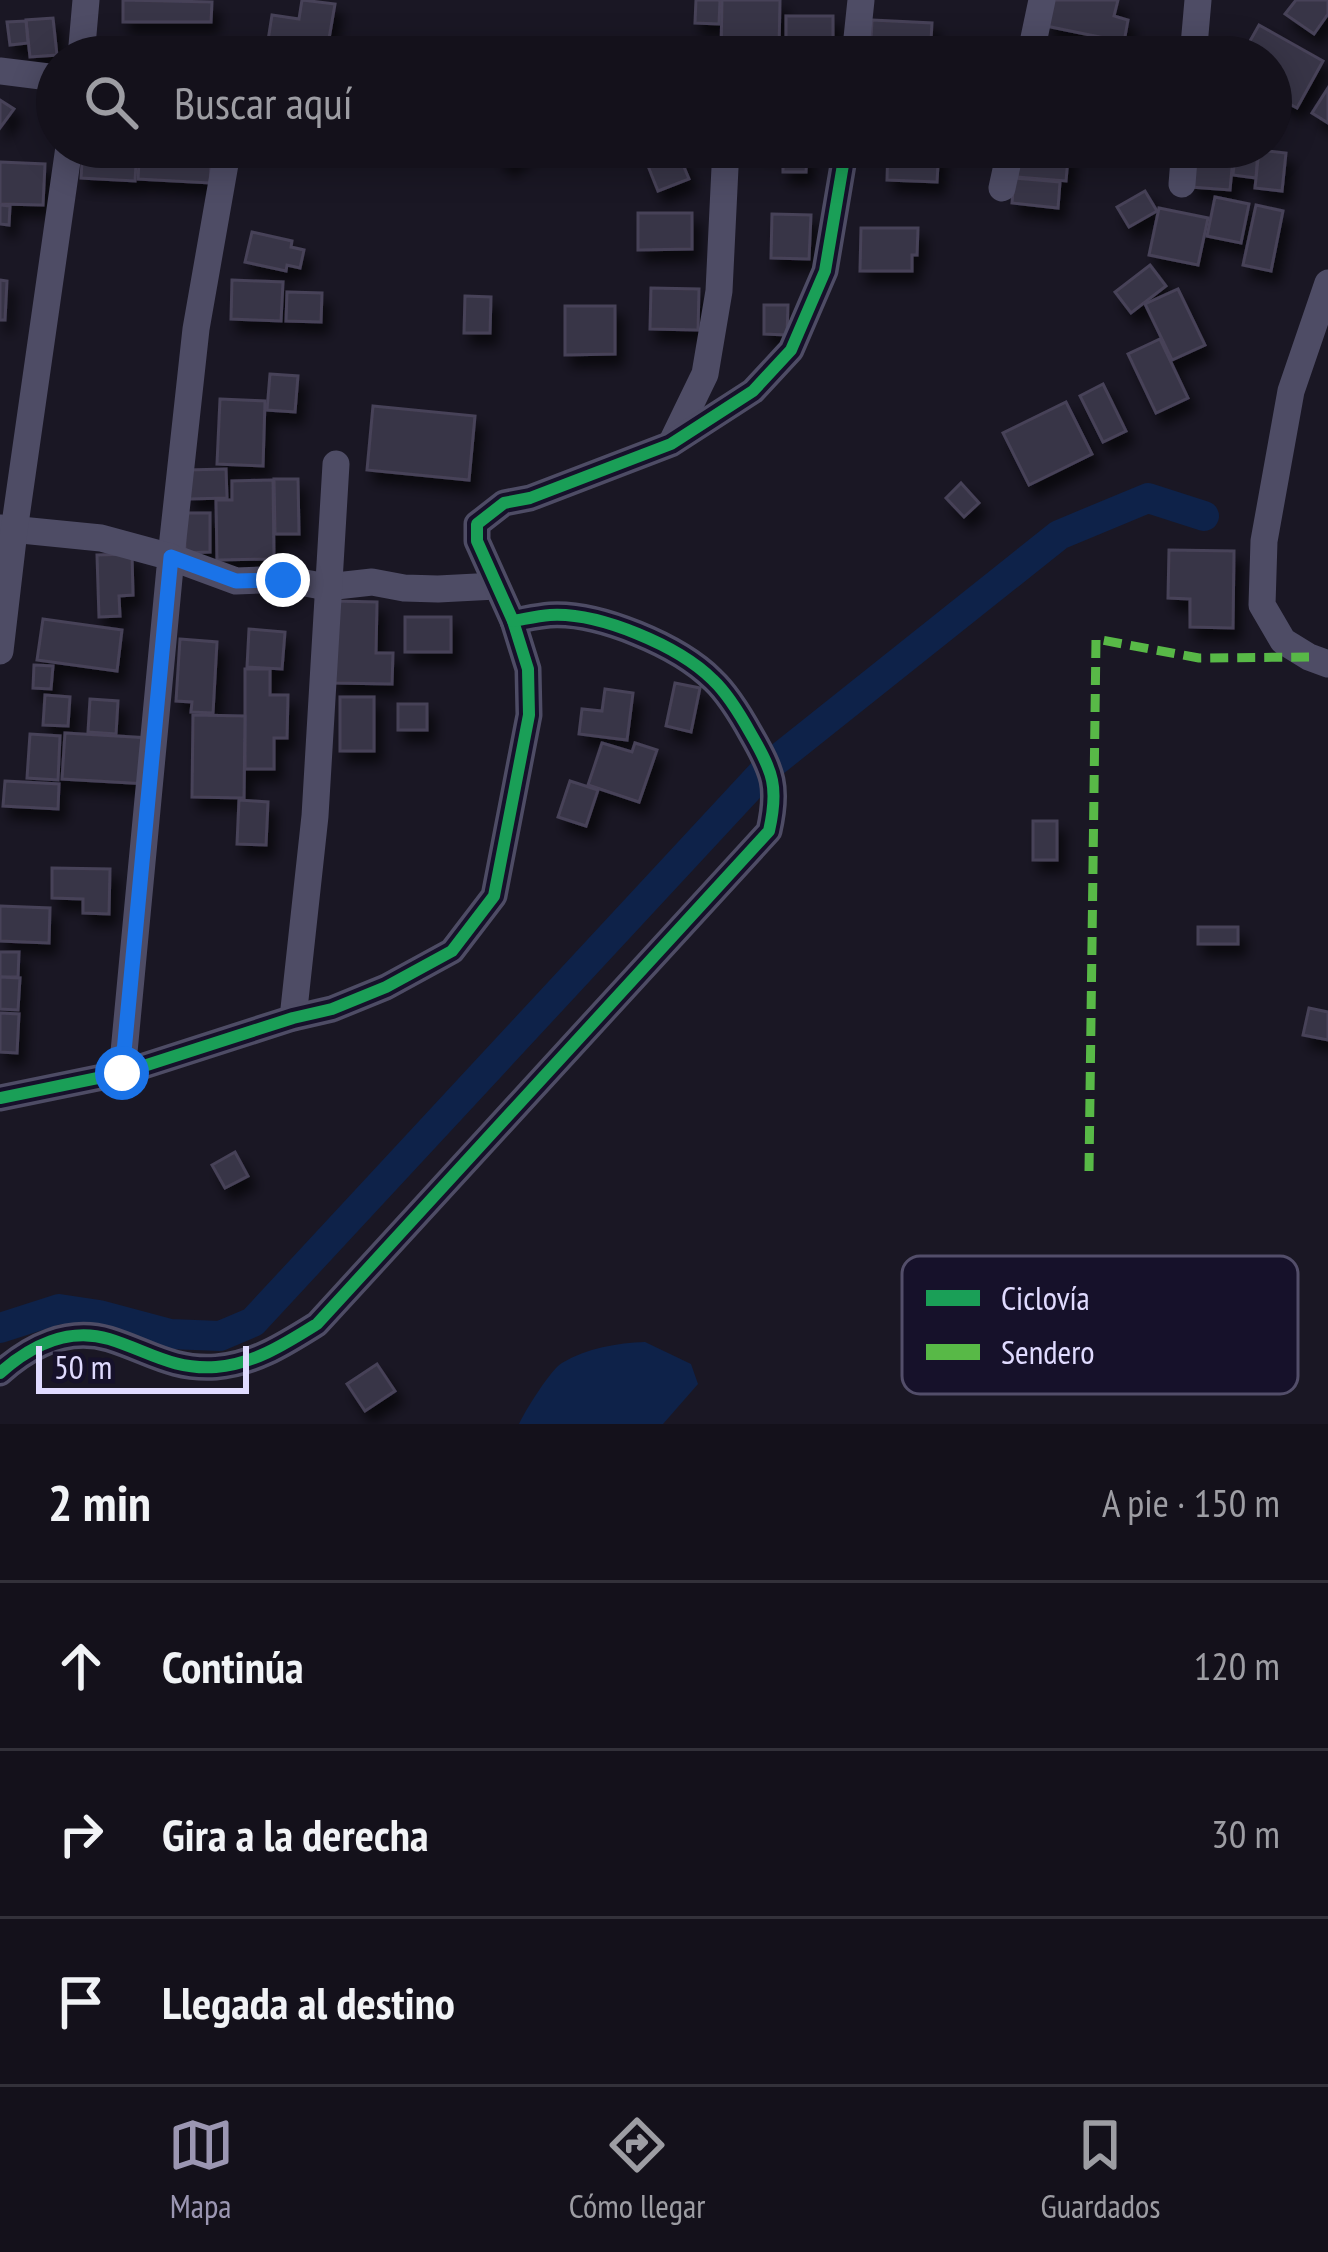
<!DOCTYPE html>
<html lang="es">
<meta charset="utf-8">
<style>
:root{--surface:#14111b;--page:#211f28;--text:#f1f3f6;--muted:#9d9da3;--line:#33313a;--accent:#9b96b2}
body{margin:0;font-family:"PT Sans Narrow",sans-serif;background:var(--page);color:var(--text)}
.scale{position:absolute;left:36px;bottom:30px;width:213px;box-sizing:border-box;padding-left:12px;border:6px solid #e0dbff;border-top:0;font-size:33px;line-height:42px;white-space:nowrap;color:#e0dbff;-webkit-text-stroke:9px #16112a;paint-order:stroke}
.stop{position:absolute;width:36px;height:36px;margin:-27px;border:9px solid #1a73e8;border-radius:50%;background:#fff}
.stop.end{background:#1a73e8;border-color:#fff;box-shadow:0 3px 12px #0008}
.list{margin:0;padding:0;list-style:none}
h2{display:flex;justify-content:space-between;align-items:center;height:156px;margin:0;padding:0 48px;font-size:51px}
h2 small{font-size:39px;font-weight:400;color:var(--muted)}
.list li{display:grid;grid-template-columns:78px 1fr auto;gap:36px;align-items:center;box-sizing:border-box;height:168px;padding:0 48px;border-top:3px solid var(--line)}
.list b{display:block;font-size:45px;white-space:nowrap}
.list em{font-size:39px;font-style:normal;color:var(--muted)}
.icon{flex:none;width:66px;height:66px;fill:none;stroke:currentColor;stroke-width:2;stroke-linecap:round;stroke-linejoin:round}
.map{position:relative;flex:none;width:1328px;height:1424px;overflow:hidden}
.search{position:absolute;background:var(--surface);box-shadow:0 6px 30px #0003;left:36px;right:36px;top:36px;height:132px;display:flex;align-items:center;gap:30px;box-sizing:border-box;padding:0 42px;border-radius:66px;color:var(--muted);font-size:45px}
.sheet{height:660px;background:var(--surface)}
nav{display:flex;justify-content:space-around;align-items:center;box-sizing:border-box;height:168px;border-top:3px solid var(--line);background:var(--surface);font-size:33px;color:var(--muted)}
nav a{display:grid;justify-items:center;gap:6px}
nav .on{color:var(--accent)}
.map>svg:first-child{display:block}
</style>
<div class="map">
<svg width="1328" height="1424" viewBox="0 0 1328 1424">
<defs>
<filter id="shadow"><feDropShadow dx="7" dy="11" stdDeviation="6" flood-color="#0009"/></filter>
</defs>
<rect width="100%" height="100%" fill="#1a1724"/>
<path fill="#0e2249" d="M645,1342L691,1364L698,1384L663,1424H519C525,1411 551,1369 562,1363C587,1348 617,1343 645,1342Z"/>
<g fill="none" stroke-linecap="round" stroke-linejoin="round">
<polyline stroke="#0e2249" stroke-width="30" points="0,1328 59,1309 99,1315 170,1334 220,1336 253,1322 769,766 1059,535 1148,498 1204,516"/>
</g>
<g fill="#393546" stroke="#474258" stroke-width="3" filter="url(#shadow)">
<polygon points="123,0 212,2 211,22 123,22"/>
<polygon points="302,0 335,4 326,56 267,47 272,15 299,19"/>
<polygon points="696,0 720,0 719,24 695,23"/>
<polygon points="722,0 780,0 779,50 740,48 740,57 713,57 713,53 721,53"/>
<polygon points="1052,0 1118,0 1114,16 1128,20 1124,42 1046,26"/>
<polygon points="1296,0 1328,0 1328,14 1314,34 1285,14"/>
<rect x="786" y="16" width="47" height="41"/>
<polygon points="53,18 57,55 30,57 26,20"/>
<polygon points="872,20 932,23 930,57 870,57"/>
<polygon points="26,21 28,43 10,45 7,22"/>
<polygon points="1259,25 1323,61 1297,108 1271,94 1271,57 1241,57"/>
<polygon points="1328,88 1328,123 1312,113"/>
<polygon points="0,100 14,109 0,128"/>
<polygon points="83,147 137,147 135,181 81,178"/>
<polygon points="140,147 212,147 210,183 138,179"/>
<polygon points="501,147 529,147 507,165 495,152"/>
<polygon points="760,147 807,147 806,172 783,172 783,150 760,149"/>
<polygon points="888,147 939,147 937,182 887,180"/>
<polygon points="1020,147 1069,147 1066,181 1017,177"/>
<polygon points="1185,147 1234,147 1230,190 1191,187"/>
<polygon points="1236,147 1267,147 1267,149 1258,148 1256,178 1233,175"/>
<polygon points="677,150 689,179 658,191 646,161"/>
<polygon points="1259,150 1286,153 1282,191 1255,188"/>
<polygon points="0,162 45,164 43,205 0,204"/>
<polygon points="1014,178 1060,182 1058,208 1012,203"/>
<polygon points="1145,191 1157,211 1129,227 1117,207"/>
<polygon points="1215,197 1249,204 1241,243 1207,236"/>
<polygon points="0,205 10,206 9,225 0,224"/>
<polygon points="1256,205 1283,211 1271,271 1243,265"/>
<polygon points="1159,208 1208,218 1198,265 1149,255"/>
<polygon points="638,213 692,213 692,249 638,250"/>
<polygon points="772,214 811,215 809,259 771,258"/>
<polygon points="861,228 918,228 917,255 912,255 912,271 860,271"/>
<polygon points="252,232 292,241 291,247 304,250 300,268 287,265 286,271 245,262"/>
<polygon points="1150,265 1166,286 1131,313 1115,292"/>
<polygon points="0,280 7,281 5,320 0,320"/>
<polygon points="232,280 283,282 281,321 231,319"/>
<polygon points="651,288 699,289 698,330 650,329"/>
<polygon points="1178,289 1205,345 1172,360 1145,304"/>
<polygon points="287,292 322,293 321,322 286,321"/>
<polygon points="465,296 491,297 490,333 464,333"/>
<polygon points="764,305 788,305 787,335 764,334"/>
<polygon points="565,306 615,306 615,354 565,355"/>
<polygon points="1160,339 1188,398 1156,413 1128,354"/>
<polygon points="270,374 298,376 295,412 267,410"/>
<polygon points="1103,384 1126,431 1103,442 1080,396"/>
<polygon points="220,399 265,401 263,466 217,464"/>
<polygon points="1066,402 1092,454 1029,485 1003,433"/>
<polygon points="373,406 475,416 469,480 367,470"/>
<polygon points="226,469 227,498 188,499 187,470"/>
<polygon points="274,479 298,479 299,534 275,534"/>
<polygon points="273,480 274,559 217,560 216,500 232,500 232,481"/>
<polygon points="961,483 979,503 964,517 946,498"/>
<polygon points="184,513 210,513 210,552 185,553"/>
<polygon points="1169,550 1234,551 1233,628 1190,627 1190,599 1168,598"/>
<polygon points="132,554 133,595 119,596 120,616 99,617 97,555"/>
<polygon points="334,601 377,602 376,653 393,653 392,684 333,683"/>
<rect x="405" y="617" width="46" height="35"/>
<polygon points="43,619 122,630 117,671 37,660"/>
<polygon points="249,629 285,632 282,669 247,667"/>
<polygon points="180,639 217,642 213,713 191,712 192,702 176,701"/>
<polygon points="34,665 53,666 51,689 33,688"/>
<polygon points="245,669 270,669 270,695 288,695 287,738 274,738 274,769 245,769"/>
<polygon points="675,683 700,688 691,732 666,726"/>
<polygon points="605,689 633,693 627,740 579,734 582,709 602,711"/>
<polygon points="45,695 70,697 68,726 43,725"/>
<rect x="340" y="697" width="34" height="54"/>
<polygon points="90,699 118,701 116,734 88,732"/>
<rect x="398" y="704" width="29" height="26"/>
<polygon points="193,715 245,716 244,798 192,797"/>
<polygon points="65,733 150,738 147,784 62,779"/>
<polygon points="30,734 60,736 58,780 27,778"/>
<polygon points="602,743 632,752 635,743 657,750 639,802 588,785"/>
<polygon points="5,781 59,784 58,809 3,806"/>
<polygon points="570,781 598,790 586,826 558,817"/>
<polygon points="239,800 268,802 266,845 237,844"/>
<rect x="1033" y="821" width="24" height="39"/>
<polygon points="52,868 110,869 109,914 83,913 83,899 52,898"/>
<polygon points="0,906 50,908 49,943 0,941"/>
<rect x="1198" y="927" width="40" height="17"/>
<polygon points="0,952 19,952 18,977 0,977"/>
<polygon points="0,977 20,978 18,1010 0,1009"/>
<polygon points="1309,1008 1328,1012 1328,1040 1303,1035"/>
<polygon points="0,1013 19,1014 17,1053 0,1052"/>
<polygon points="235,1152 248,1176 225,1188 212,1165"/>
<polygon points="377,1364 395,1391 365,1411 347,1384"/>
</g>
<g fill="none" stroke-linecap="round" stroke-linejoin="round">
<g stroke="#4e4c65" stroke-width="27">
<polyline points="81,57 86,0"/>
<polyline points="855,57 861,0"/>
<polyline points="1030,57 1042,0"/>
<polyline points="1193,57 1198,0"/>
<polyline points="0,71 57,78"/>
<polyline points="228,147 196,329 171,557 236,581 283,579 327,587 372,582 404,588 438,589 496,586"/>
<polyline points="1182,184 1185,147"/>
<polyline points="1002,188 1011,147"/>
<polyline points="1328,283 1291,391 1264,541 1262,605 1283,641 1309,657 1328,664"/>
<polyline points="673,440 705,374 719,291 726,147"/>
<polyline points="0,528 101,538 171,557 122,1073"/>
<polyline points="0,651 14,531 69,147"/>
<polyline points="293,1018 315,816 336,464"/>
<polyline points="0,1098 122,1073 293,1018 332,1009 386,987 452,951 494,896 529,715 528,669 513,621 477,541 477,524 504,503 530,498 671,444 753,391 791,350 825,271 846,147"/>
<path d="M0,1373C30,1346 68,1327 109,1339C148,1351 172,1370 216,1367C254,1364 285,1344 317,1324L769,831C779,787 773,772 751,734C741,716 728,694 713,680C679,646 599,612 550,615C538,616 525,619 513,621"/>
</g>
<polyline stroke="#58b947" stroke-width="9" stroke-dasharray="18 9" stroke-linecap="butt" points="1089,1171 1096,639 1199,658 1309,657"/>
<g stroke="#16112a" stroke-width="20">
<g id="cycleway">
<polyline points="0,1098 122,1073 293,1018 332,1009 386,987 452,951 494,896 529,715 528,669 513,621 477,541 477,524 504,503 530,498 671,444 753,391 791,350 825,271 846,147"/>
<path d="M0,1373C30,1346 68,1327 109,1339C148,1351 172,1370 216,1367C254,1364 285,1344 317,1324L769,831C779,787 773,772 751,734C741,716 728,694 713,680C679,646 599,612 550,615C538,616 525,619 513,621"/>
</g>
</g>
<use href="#cycleway" stroke="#1a9f57" stroke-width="12"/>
</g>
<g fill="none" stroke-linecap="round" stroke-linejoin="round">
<polyline stroke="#1a73e8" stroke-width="15" points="122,1073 171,557 236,581 283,580"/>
</g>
<rect x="902" y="1256" width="396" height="138" rx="18" fill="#16112a" stroke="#534e6a" stroke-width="3"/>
<rect x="926" y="1290" width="54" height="16" fill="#1a9f57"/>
<rect x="926" y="1344" width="54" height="16" fill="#58b947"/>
<g font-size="33" fill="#e0dbff">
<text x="1001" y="1310">Ciclovía</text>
<text x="1001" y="1364">Sendero</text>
</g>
</svg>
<div class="scale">50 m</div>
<div class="stop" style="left:122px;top:1073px"></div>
<div class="stop end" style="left:283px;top:580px"></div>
<div class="search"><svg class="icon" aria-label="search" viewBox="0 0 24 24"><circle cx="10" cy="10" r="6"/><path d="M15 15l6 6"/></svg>Buscar aquí</div>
</div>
<section class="sheet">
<h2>2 min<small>A pie · 150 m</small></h2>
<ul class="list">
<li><svg class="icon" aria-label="ahead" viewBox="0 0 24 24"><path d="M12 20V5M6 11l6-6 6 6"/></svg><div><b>Continúa</b></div><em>120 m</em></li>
<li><svg class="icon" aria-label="right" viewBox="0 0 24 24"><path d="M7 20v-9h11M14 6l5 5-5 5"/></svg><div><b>Gira a la derecha</b></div><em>30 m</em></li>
<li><svg class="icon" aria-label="arrive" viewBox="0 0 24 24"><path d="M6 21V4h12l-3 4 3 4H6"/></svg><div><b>Llegada al destino</b></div></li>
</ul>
</section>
<nav>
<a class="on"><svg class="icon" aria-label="map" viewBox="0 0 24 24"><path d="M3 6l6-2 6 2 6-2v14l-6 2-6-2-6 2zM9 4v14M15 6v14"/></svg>Mapa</a>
<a><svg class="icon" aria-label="directions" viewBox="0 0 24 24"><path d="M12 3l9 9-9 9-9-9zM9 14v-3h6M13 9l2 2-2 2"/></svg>Cómo llegar</a>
<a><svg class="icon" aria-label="saved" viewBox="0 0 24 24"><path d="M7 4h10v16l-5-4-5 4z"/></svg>Guardados</a>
</nav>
